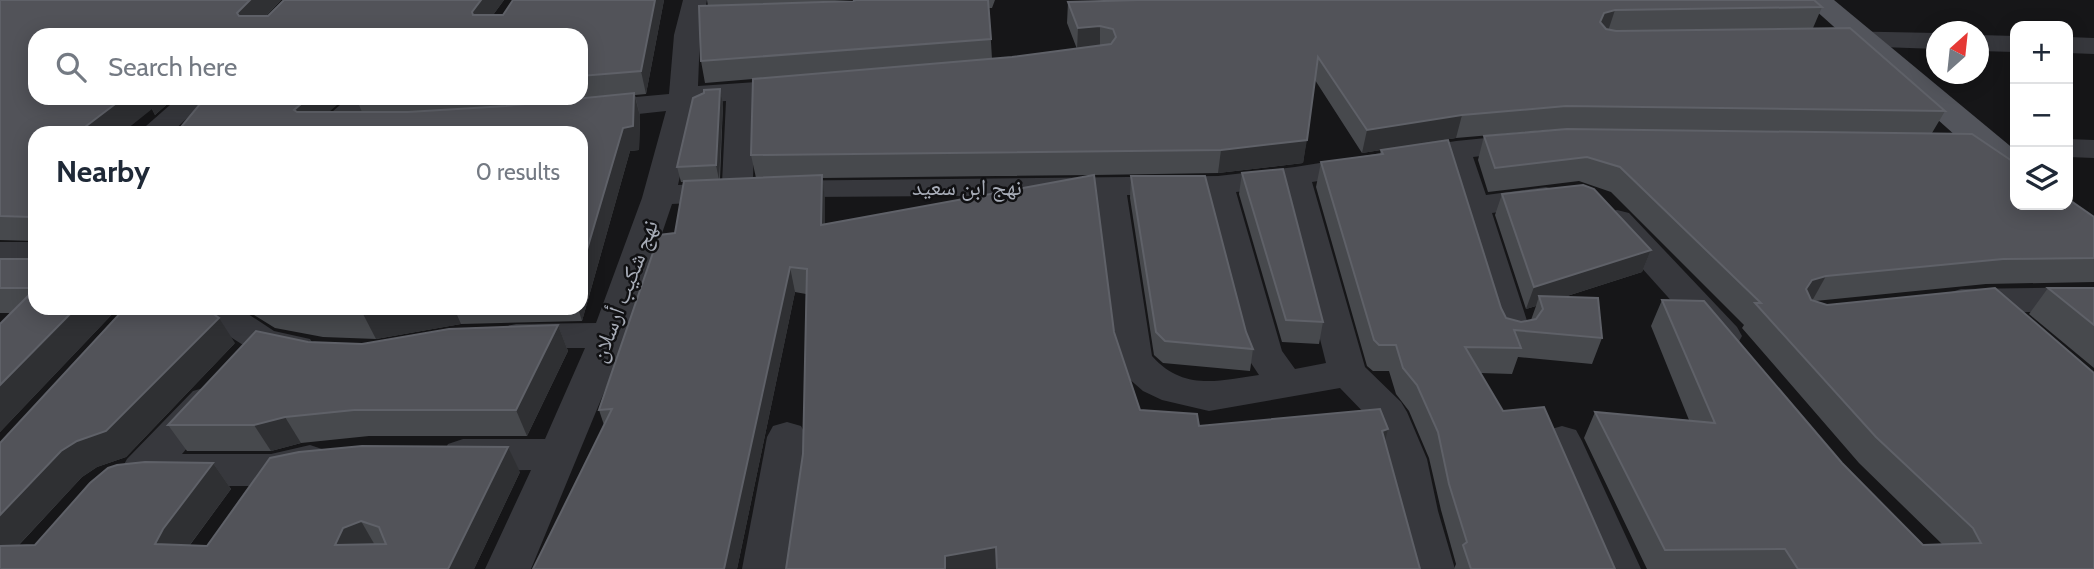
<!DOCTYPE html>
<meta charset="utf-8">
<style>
:root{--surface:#fff;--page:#f2f2f3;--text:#1f2937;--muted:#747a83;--line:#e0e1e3}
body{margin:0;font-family:Cabin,"Noto Naskh Arabic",sans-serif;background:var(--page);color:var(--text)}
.controls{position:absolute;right:21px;top:21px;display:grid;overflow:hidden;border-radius:14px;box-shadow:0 4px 18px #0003}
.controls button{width:63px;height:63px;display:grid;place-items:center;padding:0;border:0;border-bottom:2px solid var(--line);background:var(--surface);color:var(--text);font:35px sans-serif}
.compass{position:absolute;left:1926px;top:21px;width:63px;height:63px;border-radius:50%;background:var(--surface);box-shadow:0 4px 18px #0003;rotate:27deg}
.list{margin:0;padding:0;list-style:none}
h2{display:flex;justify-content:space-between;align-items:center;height:91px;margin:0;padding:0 28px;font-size:30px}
h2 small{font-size:23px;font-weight:400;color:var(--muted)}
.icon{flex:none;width:38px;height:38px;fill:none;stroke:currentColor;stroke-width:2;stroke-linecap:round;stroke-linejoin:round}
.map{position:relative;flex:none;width:2094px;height:569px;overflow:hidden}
.search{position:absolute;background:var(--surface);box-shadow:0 4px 18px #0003;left:28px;top:28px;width:560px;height:77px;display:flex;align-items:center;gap:18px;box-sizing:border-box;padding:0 24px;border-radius:21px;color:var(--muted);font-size:26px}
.panel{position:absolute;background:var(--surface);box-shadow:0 4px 18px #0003;left:28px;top:126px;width:560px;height:189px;border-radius:21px}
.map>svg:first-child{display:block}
</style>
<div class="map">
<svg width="2094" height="569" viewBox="0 0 2094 569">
<rect width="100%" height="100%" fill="#161618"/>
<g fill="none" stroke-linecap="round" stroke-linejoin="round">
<g fill="#37383d" fill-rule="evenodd">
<path d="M683,0H707L700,35L698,86L802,79L812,81L816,87L812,93L755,99L753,181L1218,176L1295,167L1456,141L1527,134L1538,137L1542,143L1538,149L1473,157L1486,195L1546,187L1557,190L1562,197L1557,204L1492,213L1531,333L1526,342L1513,345L1500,342L1495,333L1444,161L1312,182L1365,367L1401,402L1407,412L1427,459L1438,511L1455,569H1409L1394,511L1385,459L1370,419L1340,388L1209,411L1162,400L1143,391L1127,377L1115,358L1095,195L810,197L672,204L626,339L531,569H485L531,470L463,471L448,466L442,455L448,444L463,439H545L585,348H516L503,345L498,336L503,327L516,324L596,323L642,198L666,111L592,119L582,116L578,110L582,104L592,101L669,94L674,35ZM726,101L722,183L678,185L696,103ZM1282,187L1326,363L1295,369L1282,351L1236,192ZM1127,195H1205L1245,354L1259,375C1218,381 1183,391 1152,356Z"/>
<polygon points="1835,31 1937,33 1937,49 1826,45 1822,39 1826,33"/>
<polygon points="1979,35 2015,36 2015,52 1979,51"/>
<polygon points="2068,37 2094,38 2094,54 2068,53"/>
<polygon points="178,98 209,98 171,133 138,133"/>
<polygon points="348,98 379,98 341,133 308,133"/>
<polygon points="2068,139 2094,140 2094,158 2068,157"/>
<polygon points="1617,210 1629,213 1737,327 1742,336 1737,345 1724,348 1711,345 1605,227 1601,220 1605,213"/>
<rect x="0" y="242" width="35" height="22"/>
<polygon points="2094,287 2094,311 1961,313 1948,309 1943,301 1948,293 1961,289"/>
<path d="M195,308H239L274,331L310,339L316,348L310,357C269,369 232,338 200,316Z"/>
<path d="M207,387L221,391L227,401L182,454H271L310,445L325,450L331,461L325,472L271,486H171C155,481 143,486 127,481L121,470L127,459L193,391Z"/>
<polygon points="787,422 801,426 807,437 788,569 742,569 767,437 773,426"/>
<polygon points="1562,426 1576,430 1582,441 1641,569 1595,569 1542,441 1548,430"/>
</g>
<polygon fill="#53555c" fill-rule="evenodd" points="1804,0 1834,0 2015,150 2015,175 2003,172 1975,153"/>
</g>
<g fill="#47494d" fill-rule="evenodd">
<polygon points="0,0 281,0 266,16 268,16 284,0 504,0 493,15 503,15 513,0 664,0 646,94 635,95 640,116 639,150 630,151 582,321 461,324 376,339 323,337 275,328 243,308 581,308 581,133 329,112 362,112 356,98 581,98 581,35 35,35 35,98 174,98 155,115 152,109 35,133 35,241 0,240"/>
<path d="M707,0H995L992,8H989L992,59L1077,49L1067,23L1068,2L1822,7L1813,28L1945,111L1932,133L2094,217V282L1986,284L1815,301L2094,569H1647L1584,438L1595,412L1689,420L1651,326L1662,300L1842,463L1923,545L1942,544L1859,463L1742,328L1744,325L1611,192L1579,181L1488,192L1478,160L1484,136L1559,129L1456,138L1401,147L1506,318L1521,322L1531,320L1536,306L1526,309L1495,215L1502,194L1651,250L1642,272L1564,297L1602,338L1592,364L1518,357L1512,374L1480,373L1503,411L1615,569H1454L1456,564L1441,510L1429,458L1409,411L1396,394L1389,371H1373L1367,366L1316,187L1321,162L1380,154L1381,150L1362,153L1315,80L1303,163L1218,173L1094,175L1114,332L1140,410L1199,426L1388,429L803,454L806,294L795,292L737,569H533L604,425L599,410L675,233L684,182H681L677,167L720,89L723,104L720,179L756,178L751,155L753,79L705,83L701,61L708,6ZM855,0L853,1L775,4ZM1093,175L825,225V200L822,178Z"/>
<polygon points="1242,173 1323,322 1319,344 1282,342 1239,194"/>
<polygon points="1131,176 1246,332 1253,349 1250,371 1163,363 1154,355 1130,198"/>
<polygon points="0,259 35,259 35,308 118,308 0,432 0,324 10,313 0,313"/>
<polygon points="2048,288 2094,288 2094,368 2029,314"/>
<polygon points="558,325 568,351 527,436 369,436 301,443 271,451 187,451 168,425 308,342 362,344"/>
<polygon points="235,343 126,457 97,467 82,477 19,545 35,545 213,463 231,489 190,545 207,546 520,472 474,569 0,569 0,443"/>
</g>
<g fill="#2f3033">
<polygon points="250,0 281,0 247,35 237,13"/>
<polygon points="481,0 504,0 480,33 472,12"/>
<polygon points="655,0 664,0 646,94 641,71"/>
<polygon points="1615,10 1608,31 1600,22 1604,13"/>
<polygon points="1100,26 1100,47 1077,50 1078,28"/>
<polygon points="720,89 723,104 719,180 716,165"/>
<polygon points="634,93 640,116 639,150 630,151 582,321 578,308 581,308 581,270"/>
<polygon points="123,98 174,98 155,115 152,109 122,133 77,133"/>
<polygon points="308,98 345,98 305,133 294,110"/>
<polygon points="1462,115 1456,138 1362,153 1367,130"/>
<polygon points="1307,140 1303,163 1218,173 1221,150"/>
<polygon points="822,175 825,200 825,251 821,225"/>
<polygon points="1651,250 1642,272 1542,304 1539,296 1536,306 1526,309 1534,287"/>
<polygon points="790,267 795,292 737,569 724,569"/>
<polygon points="1826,276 1812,301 1806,289 1812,280"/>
<polygon points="76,308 118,308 0,432 0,385"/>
<polygon points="398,308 454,308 461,324 376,339 363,314"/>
<polygon points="219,318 235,343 126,457 97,467 82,477 0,565 0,515 61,451"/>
<polygon points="558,325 568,351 527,436 516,410"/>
<polygon points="285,417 301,443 271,451 254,425"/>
<polygon points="1388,429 1381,456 1382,431"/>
<polygon points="508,447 520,472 474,569 448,569"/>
<polygon points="213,463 231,489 183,554 155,544 163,529"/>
<polygon points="361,521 376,547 335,545 343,528"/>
<polygon points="996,547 997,569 945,569 945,556"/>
</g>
<g fill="#525359" stroke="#5f6168" stroke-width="2" fill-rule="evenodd">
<polygon points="0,0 250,0 237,13 239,16 268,16 284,0 481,0 472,12 473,15 503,15 513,0 655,0 641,71 581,76 581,35 35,35 35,98 123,98 77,133 35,133 35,215 32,217 0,216"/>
<polygon points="856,0 988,0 991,39 701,61 699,6 853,1"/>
<polygon points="1139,0 1814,0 1822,7 1615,10 1604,13 1600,22 1606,29 1616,31 1850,28 1945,111 1566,106 1462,115 1367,130 1318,57 1307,140 1221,150 751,155 753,79 1012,57 1111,44 1116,37 1113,29 1100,26 1078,28 1068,2"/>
<polygon points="720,89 716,165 677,167 693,98 704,93 704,90"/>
<polygon points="634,93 633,126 623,128 581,270 581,133 176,133 205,98 308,98 294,110 297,112 408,112 506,106"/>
<polygon points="1567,129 1972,134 2015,163 2015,205 2068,205 2068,199 2094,217 2094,258 2003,259 1826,276 1812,280 1806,289 1811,300 1827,305 1995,288 2094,373 2094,569 1798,569 1785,549 1665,550 1595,412 1715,423 1662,300 1704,301 1842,463 1923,545 1981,543 1973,528 1876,437 1755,303 1761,303 1620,167 1587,157 1495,168 1484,136"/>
<polygon points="1448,140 1501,308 1506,318 1521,322 1536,319 1543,309 1539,296 1598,298 1602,338 1514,330 1521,348 1465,347 1503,411 1544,407 1615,569 1471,569 1463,545 1467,542 1449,484 1438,432 1417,385 1403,368 1396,345 1379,345 1374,340 1321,162 1383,154 1381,150"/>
<polygon points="1283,169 1323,322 1286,320 1242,173"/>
<polygon points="822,175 821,225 1094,175 1114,332 1140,410 1197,414 1199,426 1380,409 1388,429 1382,431 1420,569 997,569 996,547 945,556 945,569 786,569 803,454 807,269 790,267 724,569 533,569 612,409 599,410 659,235 675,233 684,181"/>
<polygon points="1131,176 1205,176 1246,332 1253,349 1165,341 1156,332"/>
<polygon points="1583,185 1594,189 1651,250 1534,287 1502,194"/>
<rect x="0" y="259" width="35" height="29"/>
<polygon points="2048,288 2094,288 2094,325"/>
<polygon points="35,289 35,308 76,308 0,385 0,324"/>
<polygon points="125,308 205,308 219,318 106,431 77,441 61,451 0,515 0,443"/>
<polygon points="289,308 398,308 363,314 310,312"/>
<polygon points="558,325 516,410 354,410 285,417 254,425 168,425 256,331 308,342 362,344 449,329"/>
<path d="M362,446L508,447L448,569H0V546L35,545L90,483L108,468L117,465L145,462L213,463L163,529L155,544L207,546L270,458L299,452ZM361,521L379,527L386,544L335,545L343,528Z"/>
</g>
<g text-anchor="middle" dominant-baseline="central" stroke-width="5" stroke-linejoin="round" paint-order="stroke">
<g font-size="23" fill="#a8adb8" stroke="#111113">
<text x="967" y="187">نهج ابن سعيد</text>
<text transform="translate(624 291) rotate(-69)">نهج شكيب أرسلان</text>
</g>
</g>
</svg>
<div class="controls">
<button>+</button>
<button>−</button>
<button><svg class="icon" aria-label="layers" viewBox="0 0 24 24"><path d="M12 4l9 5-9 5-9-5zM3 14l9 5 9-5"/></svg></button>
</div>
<svg class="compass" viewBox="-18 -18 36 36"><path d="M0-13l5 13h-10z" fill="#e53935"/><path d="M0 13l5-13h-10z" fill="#747a83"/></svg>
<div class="search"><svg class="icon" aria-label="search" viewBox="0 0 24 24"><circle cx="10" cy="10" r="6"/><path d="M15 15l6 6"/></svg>Search here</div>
<section class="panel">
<h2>Nearby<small>0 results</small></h2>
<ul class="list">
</ul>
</section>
</div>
